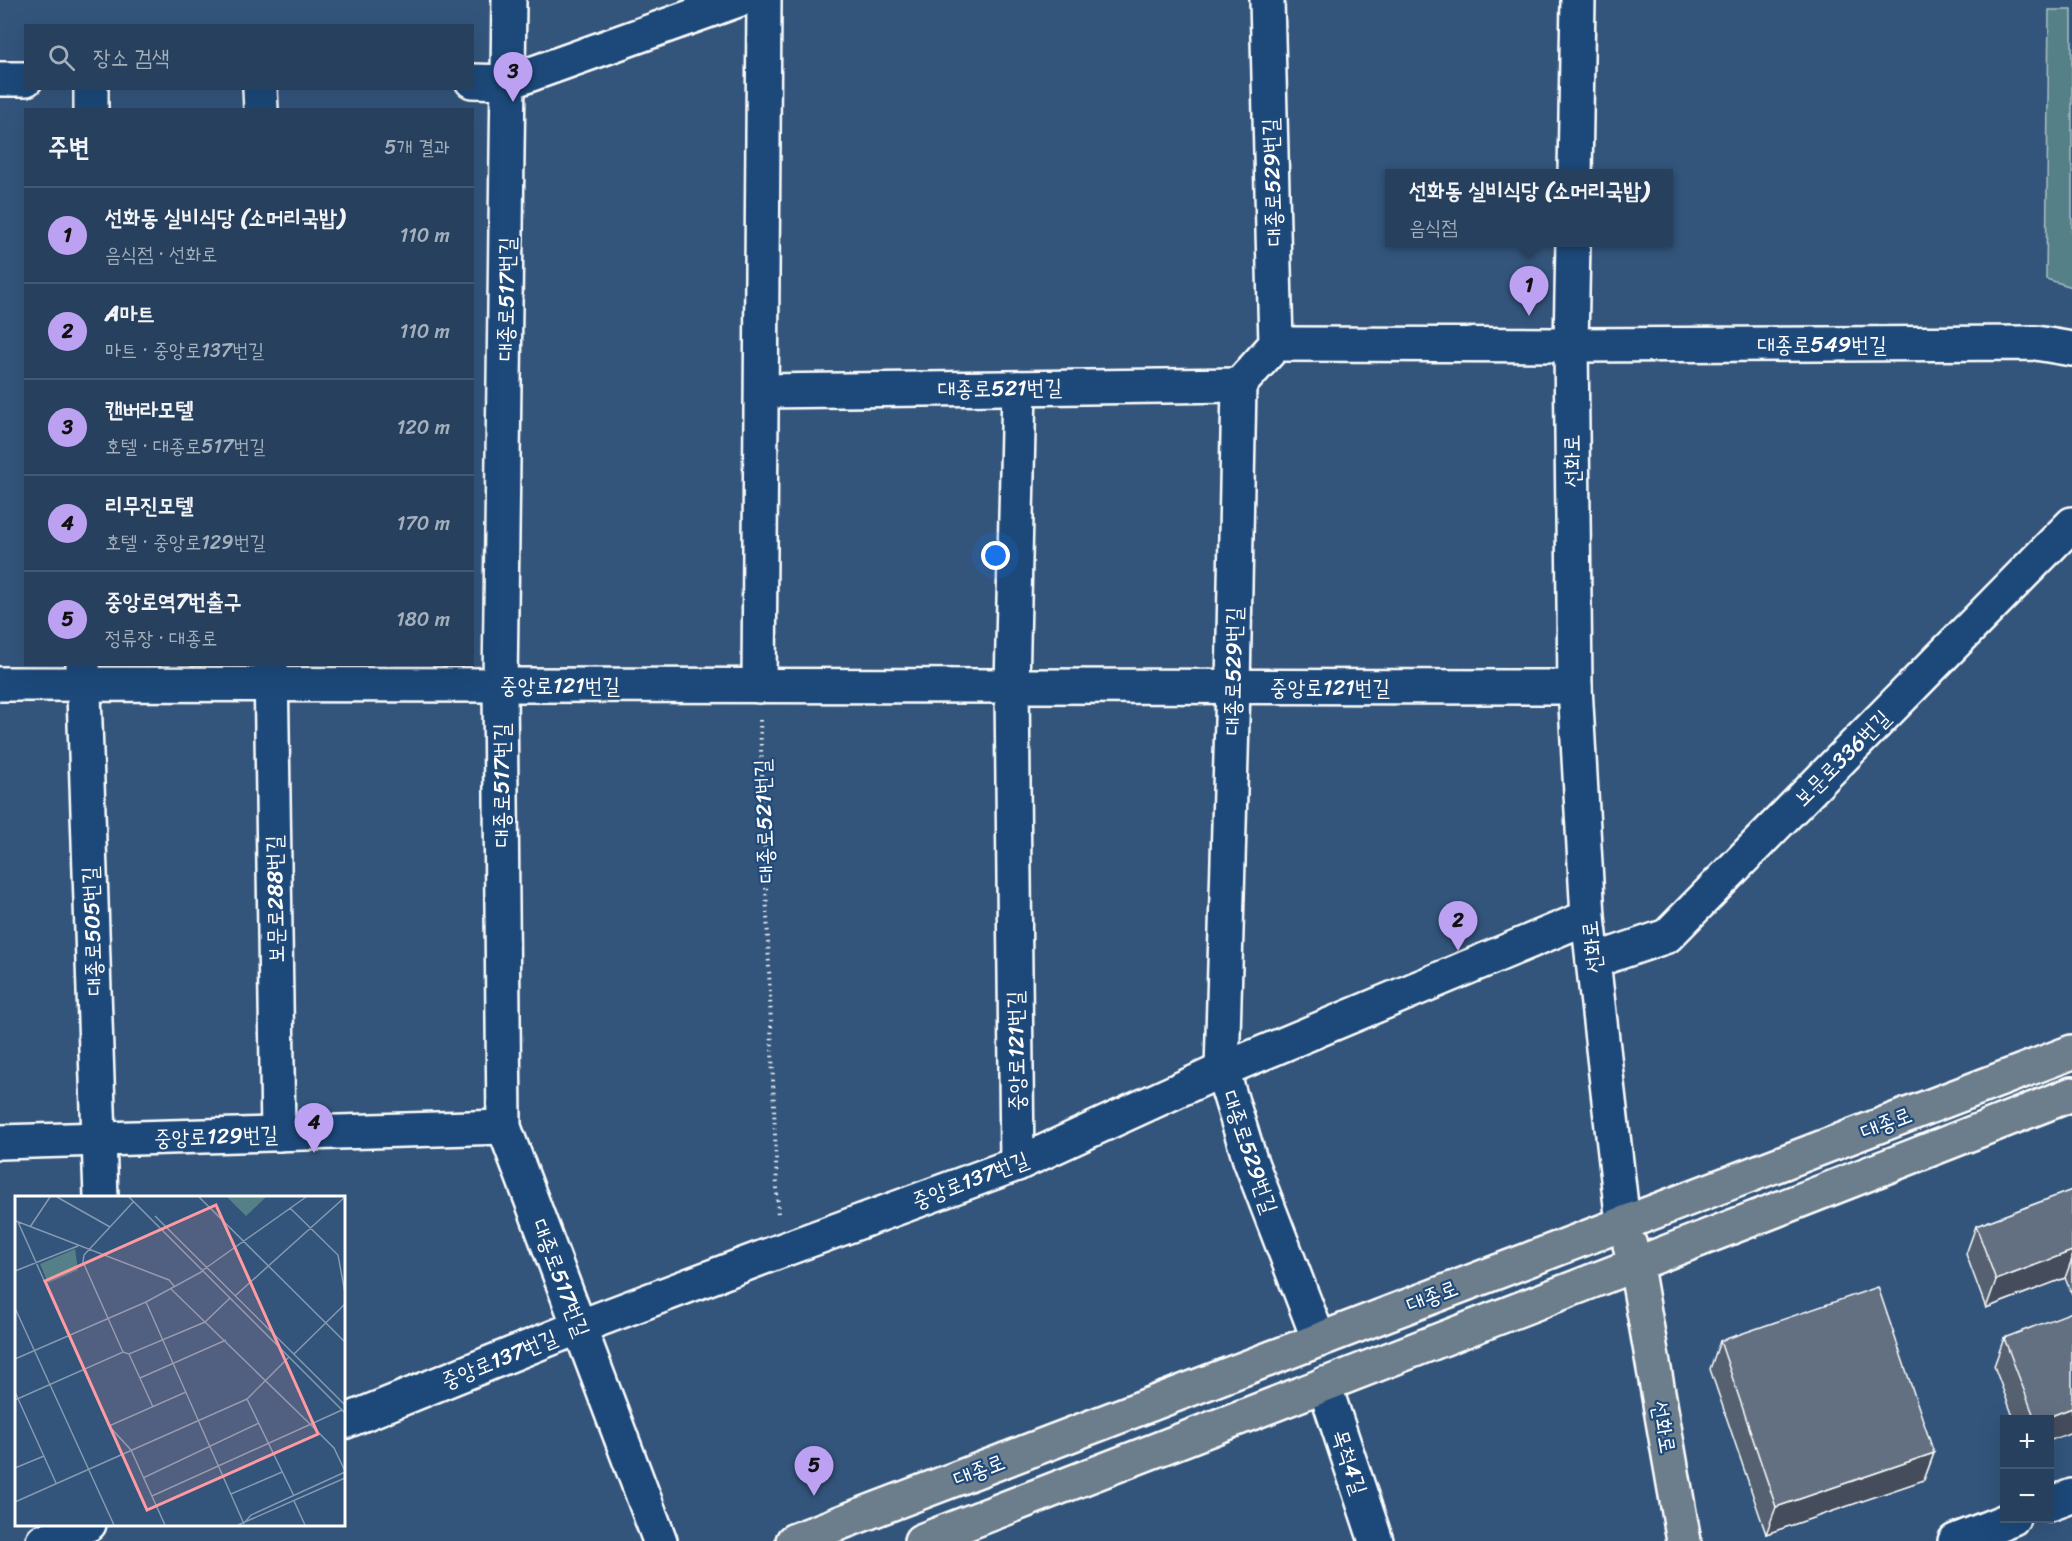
<!DOCTYPE html>
<html lang="ko">
<meta charset="utf-8">
<style>
:root{--surface:#26405d;--page:#2e4763;--text:#f1f3f6;--muted:#a4afbc;--line:#425972;--accent:#bca0f2}
body{margin:0;font-family:Sriracha,"Poor Story",sans-serif;background:var(--page);color:var(--text)}
.controls{position:absolute;right:18px;bottom:18px;display:grid;overflow:hidden;border-radius:0px;box-shadow:0 6px 24px #0002}
.controls button{width:54px;height:54px;display:grid;place-items:center;padding:0;border:0;border-bottom:2px solid var(--line);background:var(--surface);color:var(--text);font:30px sans-serif}
.you{position:absolute;left:996px;top:556px;width:21px;height:21px;margin:-15px;border:4px solid #fff;border-radius:50%;background:#1a73e8;box-shadow:0 0 0 9px #1a73e833}
.badge{display:grid;place-items:center;width:39px;height:39px;border-radius:50%;background:var(--accent);color:#111;font-size:20px;font-weight:700}
.pin{position:absolute;translate:-50% -50px;filter:drop-shadow(0 2px 3px #0008)}
.pin::after{content:'';position:absolute;top:32px;width:21px;height:18px;background:inherit;clip-path:polygon(0 0,100% 0,50% 100%)}
.popup{position:absolute;left:1385px;top:169px;width:288px;height:78px;box-sizing:border-box;display:grid;place-content:center;border-radius:0px;background:var(--surface);filter:drop-shadow(0 2px 4px #0005);font-size:20px;white-space:nowrap;color:var(--muted)}
.popup b{font-size:22px;color:var(--text)}
.popup::after{content:'';position:absolute;left:50%;top:100%;margin-left:-12px;border:12px solid transparent;border-top-color:var(--surface)}
.list{margin:0;padding:0;list-style:none}
h2{display:flex;justify-content:space-between;align-items:center;height:78px;margin:0;padding:0 24px;font-size:26px}
h2 small{font-size:20px;font-weight:400;color:var(--muted)}
.list li{display:grid;grid-template-columns:39px 1fr auto;gap:18px;align-items:center;box-sizing:border-box;height:96px;padding:0 24px;border-top:2px solid var(--line)}
.list b{display:block;font-size:22px;white-space:nowrap}
.list p{margin:0;font-size:20px;white-space:nowrap;color:var(--muted)}
.list em{font-size:20px;font-style:normal;color:var(--muted)}
.icon{flex:none;width:33px;height:33px;fill:none;stroke:currentColor;stroke-width:2;stroke-linecap:round;stroke-linejoin:round}
.map{position:relative;flex:none;width:2072px;height:1541px;overflow:hidden}
.search{position:absolute;background:var(--surface);box-shadow:0 6px 24px #0002;left:24px;top:24px;width:450px;height:66px;display:flex;align-items:center;gap:15px;box-sizing:border-box;padding:0 21px;border-radius:0px;color:var(--muted);font-size:22px}
.panel{position:absolute;background:var(--surface);box-shadow:0 6px 24px #0002;left:24px;top:108px;width:450px;height:558px;border-radius:0px}
.map>svg:first-child{display:block}
</style>
<div class="map">
<svg width="2072" height="1541" viewBox="0 0 2072 1541">
<rect width="100%" height="100%" fill="#33557c"/>
<filter id="ink" filterUnits="userSpaceOnUse"><feTurbulence type="fractalNoise" baseFrequency=".0167" numOctaves="2"/><feDisplacementMap in="SourceGraphic" scale="12" xChannelSelector="R" yChannelSelector="G"/><feConvolveMatrix kernelMatrix="1 2 1 2 8 2 1 2 1" color-interpolation-filters="sRGB"/></filter>
<g filter="url(#ink)">
<polygon fill="#558087" stroke="#aac0c3" stroke-width="1.5" points="2049,10 2072,10 2072,287 2046,279"/>
<g fill="none" stroke-linecap="round" stroke-linejoin="round">
<g stroke="#fff" stroke-width="38">
<g id="minor">
<polyline points="509,0 500,685 504,1127 660,1541"/>
<polyline points="1267,0 1276,344 1239,385 1233,686 1222,1070 1250,1160 1319,1340"/>
<polyline points="0,79 26,79"/>
<polyline points="472,81 509,82 738,0"/>
<polyline points="260,88 261,110"/>
<polyline points="91,110 91,88"/>
<polyline points="1575,174 1578,0"/>
<polyline points="1573,242 1571,345 1575,687 1588,917 1623,1223"/>
<polyline points="1276,344 1571,345 2036,343 2072,349"/>
<polyline points="762,391 1239,385"/>
<polyline points="83,664 101,1198"/>
<polyline points="271,664 278,1134"/>
<polyline points="0,684 1575,687"/>
<polyline points="759,686 764,0"/>
<polyline points="1593,961 1667,936 2072,524"/>
<polyline points="0,1142 504,1127"/>
<polyline points="1017,1164 1012,686 1019,388"/>
<polyline points="1324,1384 1376,1541"/>
<polyline points="344,1422 579,1327 780,1251 1017,1164 1222,1070 1588,917"/>
<polyline points="2050,1504 2072,1496"/>
<polyline points="43,1541 89,1524"/>
<polyline points="1955,1541 2013,1518"/>
</g>
</g>
<g stroke="#fff" stroke-width="38">
<g id="major">
<polyline points="1630,1245 1636,1266 1684,1541"/>
<polyline points="793,1541 2072,1052"/>
<path d="M921,1541C1304,1392 1689,1245 2072,1094"/>
</g>
</g>
<polyline stroke="#fff" stroke-width="4" stroke-dasharray="1.5 4.5" stroke-linecap="butt" points="760,720 778,1216"/>
<use href="#minor" stroke="#1f4a7a" stroke-width="33"/>
<use href="#major" stroke="#6c7d8c" stroke-width="33"/>
</g>
<g fill="#546070" stroke="#fff" stroke-width="1.5">
<polygon points="2072,1190 2072,1295 2065,1278 1986,1308 1966,1254 1976,1226"/>
<polygon points="2004,1338 2049,1419 2014,1419 1994,1366"/>
<polygon points="1720,1341 1934,1453 1924,1480 1766,1534 1710,1369"/>
</g>
<g fill="#454e5b" stroke="#fff" stroke-width="1.5">
<polygon points="2072,1251 2072,1259 2065,1278 1986,1308 1996,1280"/>
<polygon points="2072,1408 2072,1432 2049,1441 2049,1419 2043,1419"/>
<polygon points="1934,1453 1924,1480 1766,1534 1776,1507"/>
</g>
<g fill="#627082" stroke="#fff" stroke-width="1.5">
<polygon points="2072,1190 2072,1251 1996,1280 1976,1226"/>
<polygon points="1878,1287 1934,1453 1776,1507 1720,1341"/>
<polygon points="2072,1312 2072,1408 2043,1419 2035,1419 2004,1338"/>
</g>
</g>
<g text-anchor="middle" dominant-baseline="central" stroke-width="4.5" stroke-linejoin="round" paint-order="stroke">
<g font-size="22" fill="#fff" stroke="#1f4a7a">
<text transform="translate(1272 182) rotate(-92)">대종로529번길</text>
<text transform="translate(506 299) rotate(-89)">대종로517번길</text>
<text x="1822" y="344">대종로549번길</text>
<text transform="translate(1000 388) rotate(-1)">대종로521번길</text>
<text transform="translate(1572 461) rotate(-91)">선화로</text>
<text transform="translate(1233 671) rotate(-89)">대종로529번길</text>
<text x="560" y="685">중앙로121번길</text>
<text x="1330" y="687">중앙로121번길</text>
<text transform="translate(1842 758) rotate(-45)">보문로336번길</text>
<text transform="translate(501 785) rotate(-90)">대종로517번길</text>
<text transform="translate(764 821) rotate(-92)">대종로521번길</text>
<text transform="translate(275 899) rotate(-91)">보문로288번길</text>
<text transform="translate(92 931) rotate(-92)">대종로505번길</text>
<text transform="translate(1592 947) rotate(-96)">선화로</text>
<text transform="translate(1016 1051) rotate(-91)">중앙로121번길</text>
<text transform="translate(1886 1123) rotate(-21)">대종로</text>
<text transform="translate(216 1136) rotate(-2)">중앙로129번길</text>
<text transform="translate(1250 1152) rotate(71)">대종로529번길</text>
<text transform="translate(970 1180) rotate(-21)">중앙로137번길</text>
<text transform="translate(561 1278) rotate(69)">대종로517번길</text>
<text transform="translate(1432 1296) rotate(-21)">대종로</text>
<text transform="translate(499 1359) rotate(-22)">중앙로137번길</text>
<text transform="translate(1664 1427) rotate(80)">선화로</text>
<text transform="translate(1350 1462) rotate(72)">목척4길</text>
<text transform="translate(979 1470) rotate(-21)">대종로</text>
</g>
</g>
<g transform="translate(15 1196)">
<rect width="330" height="330" fill="#33557c"/>
<path d="M212,1H251L231,20ZM60,53L63,74L33,87L25,68Z" fill="#558087"/>
<path fill="none" stroke="#8599b0" stroke-width="1.5" d="M42,1L95,31M114,1L330,217M184,1L330,146M275,12L323,59L330,97M140,20L330,209M1,25L154,84L160,91M3,26L94,230L116,254L150,329M15,31L35,1M188,74L291,1M0,75L63,50M156,93L295,228L319,252L330,275M220,100L330,1M131,106L229,328M0,112L99,329M108,156L68,66L69,59L119,5M114,158L138,211M279,158L330,108M0,163L131,106L188,75M125,182L211,144M0,196L41,287M232,203L279,300M0,204L108,156L114,158L190,126L215,102M94,230L171,196M0,272L29,260M128,282L244,227M216,298L267,276M137,300L327,214M279,305L290,329M0,306L232,203L274,161M229,327L236,319L330,276M223,329L330,282"/>
<path fill="#ff9aa2" fill-opacity="0.15" stroke="#ff9aa2" stroke-width="3" d="M201,9L303,238L132,314L30,85Z"/>
<rect width="330" height="330" fill="none" stroke="#fff" stroke-width="3"/>
</g>
</svg>
<div class="controls">
<button>+</button>
<button>−</button>
</div>
<div class="you"></div>
<div class="pin badge" style="left:1529px;top:316px">1</div>
<div class="popup"><b>선화동 실비식당 (소머리국밥)</b>음식점</div>
<div class="pin badge" style="left:1458px;top:951px">2</div>
<div class="pin badge" style="left:513px;top:102px">3</div>
<div class="pin badge" style="left:314px;top:1153px">4</div>
<div class="pin badge" style="left:814px;top:1496px">5</div>
<div class="search"><svg class="icon" aria-label="search" viewBox="0 0 24 24"><circle cx="10" cy="10" r="6"/><path d="M15 15l6 6"/></svg>장소 검색</div>
<section class="panel">
<h2>주변<small>5개 결과</small></h2>
<ul class="list">
<li><span class="badge">1</span><div><b>선화동 실비식당 (소머리국밥)</b><p>음식점 · 선화로</p></div><em>110 m</em></li>
<li><span class="badge">2</span><div><b>A마트</b><p>마트 · 중앙로137번길</p></div><em>110 m</em></li>
<li><span class="badge">3</span><div><b>캔버라모텔</b><p>호텔 · 대종로517번길</p></div><em>120 m</em></li>
<li><span class="badge">4</span><div><b>리무진모텔</b><p>호텔 · 중앙로129번길</p></div><em>170 m</em></li>
<li><span class="badge">5</span><div><b>중앙로역7번출구</b><p>정류장 · 대종로</p></div><em>180 m</em></li>
</ul>
</section>
</div>
